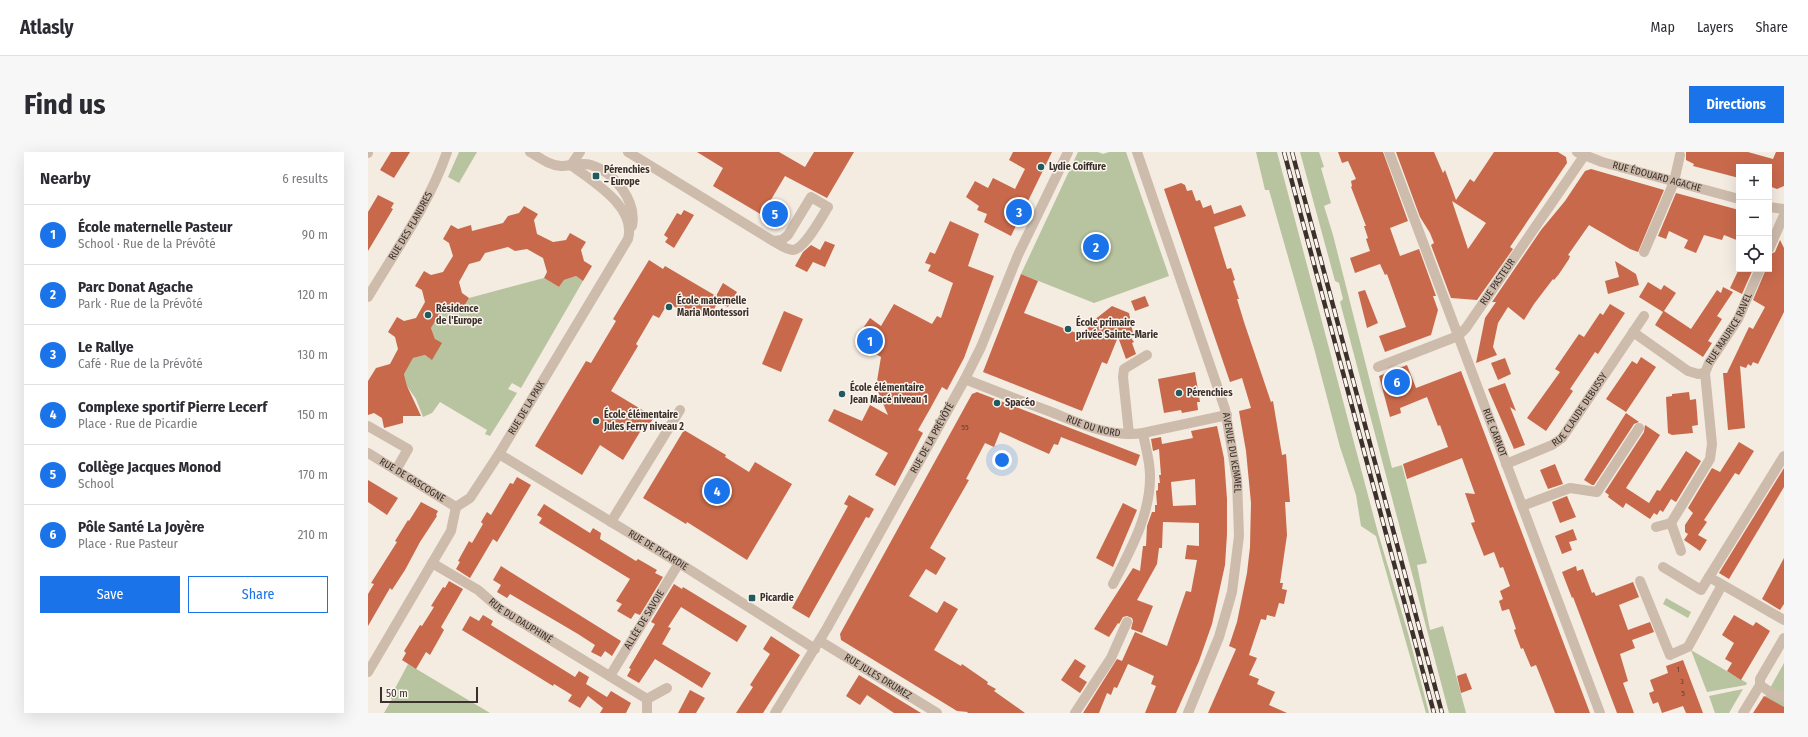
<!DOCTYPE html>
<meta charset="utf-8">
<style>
:root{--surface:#fff;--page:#f7f7f7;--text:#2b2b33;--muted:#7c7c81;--line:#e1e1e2;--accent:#1a73e8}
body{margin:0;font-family:"Fira Sans Condensed",sans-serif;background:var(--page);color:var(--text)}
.controls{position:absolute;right:12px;top:12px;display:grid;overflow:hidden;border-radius:0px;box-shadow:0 4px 16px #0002}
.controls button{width:36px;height:36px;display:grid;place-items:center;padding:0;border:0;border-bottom:1px solid var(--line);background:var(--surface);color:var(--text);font:20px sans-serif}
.scale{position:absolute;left:12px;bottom:10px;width:98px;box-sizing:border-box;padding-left:4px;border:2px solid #3b302b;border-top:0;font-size:11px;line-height:14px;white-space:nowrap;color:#3b302b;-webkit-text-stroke:3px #fbf5ee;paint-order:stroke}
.you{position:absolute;left:634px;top:308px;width:14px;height:14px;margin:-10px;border:3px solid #fff;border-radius:50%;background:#1a73e8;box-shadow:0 0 0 6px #1a73e833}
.badge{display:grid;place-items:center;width:26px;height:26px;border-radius:50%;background:var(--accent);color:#fff;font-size:13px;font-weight:700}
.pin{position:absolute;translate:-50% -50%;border:2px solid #fff;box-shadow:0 1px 4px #0006}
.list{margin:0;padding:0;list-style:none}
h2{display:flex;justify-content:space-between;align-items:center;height:52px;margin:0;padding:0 16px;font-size:17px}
h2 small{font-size:13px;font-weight:400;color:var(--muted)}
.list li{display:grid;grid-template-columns:26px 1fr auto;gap:12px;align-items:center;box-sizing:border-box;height:60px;padding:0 16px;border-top:1px solid var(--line)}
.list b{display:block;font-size:15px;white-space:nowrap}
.list p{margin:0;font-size:13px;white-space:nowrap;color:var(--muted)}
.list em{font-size:13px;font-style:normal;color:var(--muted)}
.actions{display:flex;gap:8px;padding:12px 16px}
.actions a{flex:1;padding:9px 0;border:1px solid var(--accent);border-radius:0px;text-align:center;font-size:14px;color:var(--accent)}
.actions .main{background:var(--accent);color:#fff}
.icon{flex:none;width:22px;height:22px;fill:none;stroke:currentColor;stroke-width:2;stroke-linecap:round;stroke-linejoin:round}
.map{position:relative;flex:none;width:1416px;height:561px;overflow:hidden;border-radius:0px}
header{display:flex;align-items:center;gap:24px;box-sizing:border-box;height:56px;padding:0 20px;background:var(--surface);border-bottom:1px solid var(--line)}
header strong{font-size:19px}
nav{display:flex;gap:22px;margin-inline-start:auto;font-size:14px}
.intro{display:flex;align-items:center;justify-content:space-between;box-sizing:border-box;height:96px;padding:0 24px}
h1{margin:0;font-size:28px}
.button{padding:10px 18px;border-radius:0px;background:var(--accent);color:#fff;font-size:14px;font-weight:700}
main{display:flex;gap:24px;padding:0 24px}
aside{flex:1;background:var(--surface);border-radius:0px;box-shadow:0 4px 16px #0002}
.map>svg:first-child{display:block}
</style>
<header>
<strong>Atlasly</strong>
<nav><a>Map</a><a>Layers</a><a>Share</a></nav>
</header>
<div class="intro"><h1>Find us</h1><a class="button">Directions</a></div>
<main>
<aside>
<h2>Nearby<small>6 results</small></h2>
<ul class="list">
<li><span class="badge">1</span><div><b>École maternelle Pasteur</b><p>School · Rue de la Prévôté</p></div><em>90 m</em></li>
<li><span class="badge">2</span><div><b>Parc Donat Agache</b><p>Park · Rue de la Prévôté</p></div><em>120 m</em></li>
<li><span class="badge">3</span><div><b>Le Rallye</b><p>Café · Rue de la Prévôté</p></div><em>130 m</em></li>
<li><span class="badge">4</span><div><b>Complexe sportif Pierre Lecerf</b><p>Place · Rue de Picardie</p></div><em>150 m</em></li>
<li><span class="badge">5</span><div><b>Collège Jacques Monod</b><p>School</p></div><em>170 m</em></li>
<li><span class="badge">6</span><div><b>Pôle Santé La Joyère</b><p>Place · Rue Pasteur</p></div><em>210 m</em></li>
</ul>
<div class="actions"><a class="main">Save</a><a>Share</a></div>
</aside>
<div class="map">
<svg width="1416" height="561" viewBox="0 0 1416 561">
<rect width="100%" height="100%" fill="#f4ebe1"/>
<g fill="#b8c4a0">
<polygon points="91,0 109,0 91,31 80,25"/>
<polygon points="710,0 730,0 735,2 741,0 758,0 801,124 726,151 653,122"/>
<polygon points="888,0 909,0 1010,381 1040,481 1061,561 1058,561 1008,384 993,374 988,343 972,295 946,196 901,38 897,38"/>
<polygon points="932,0 951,0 956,15 953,16 963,51 956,54 965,83 1024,316 1034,313 1059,411 1049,413 1062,478 1075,474 1098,561 1081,561 972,150 975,147 971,131 967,129"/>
<polygon points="208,124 215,129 153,236 144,231 140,237 149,241 122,284 117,282 119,278 72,250 64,261 55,265 48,247 39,234 33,210 40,214 45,206 57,203 64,207 67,187 63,176 73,160 85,156 92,161 101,146 176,126 191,135 196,128"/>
<polygon points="1298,446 1323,460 1320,466 1295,452"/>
<polygon points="1323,498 1379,531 1378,533 1339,540"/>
<polygon points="1416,511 1416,561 1388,561"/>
<polygon points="40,512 122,561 16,561 24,547 22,546"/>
<polygon points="1375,537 1361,561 1347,561 1341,544"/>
</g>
<g fill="#c8694b" fill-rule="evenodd">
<polygon points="23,0 42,0 26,26 12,18"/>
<polygon points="329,0 411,0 437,15 446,0 486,0 459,46 417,24 394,63 345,34 355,16"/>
<polygon points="645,0 684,0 643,84 616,70 619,62 609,58 611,54 598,45 607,29 620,36 625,26 647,37 657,17 641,8"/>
<polygon points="970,0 1015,0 1040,69 1022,76 1032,104 1051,97 1068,144 1065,144 1070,158 1063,183 1017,200 1011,184 1038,175 1019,122 1017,123 1012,112 987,121 982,106 1002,99 998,87 1000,86 996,74 998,74 983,35 984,34 983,29 988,27 980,9 974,11"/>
<path d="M1028,0H1066L1075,21L1077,18L1088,48L1102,27L1106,30L1126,0H1190L1198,5L1199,11L1142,95L1145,97L1109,148L1083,146L1063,93L1066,91L1062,81L1052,65ZM1084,49L1118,71L1100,97Z"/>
<polygon points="1318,0 1380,0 1405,7 1408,0 1416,0 1416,34 1409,37 1401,34 1401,15 1371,15 1371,26 1325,14 1326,12 1318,8"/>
<polygon points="1223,17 1296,38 1270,100 1262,97 1221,73 1200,103 1202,104 1201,107 1191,122 1186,128 1185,127 1166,152 1156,168 1140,155 1130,171 1125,195 1129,203 1108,211 1117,166 1128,150 1124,150 1173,78 1197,49 1217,19"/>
<polygon points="813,31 817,33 819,39 824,38 828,49 832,48 835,56 843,53 846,62 873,53 878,64 846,75 859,117 863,116 867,128 865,129 871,147 869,147 876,170 903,250 905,249 914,303 918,302 922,350 917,350 919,383 912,431 915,431 914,437 919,438 916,452 911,451 907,465 899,463 898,468 893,467 881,503 889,506 881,523 891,527 889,532 907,540 901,553 919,561 840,561 868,497 861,494 869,470 879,421 882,395 883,351 878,299 871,259 883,256 874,226 862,230 796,37"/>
<polygon points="1308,41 1371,58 1371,89 1356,83 1354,88 1336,83 1328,101 1316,96 1320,88 1301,79 1298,87 1290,84"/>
<polygon points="10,43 26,51 23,56 25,57 0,99 0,60"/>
<polygon points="156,54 170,62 166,68 169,82 185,90 198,88 202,81 218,90 213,98 216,109 224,114 215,129 208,124 196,128 191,135 176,126 179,120 175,106 159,97 147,99 140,95 117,101 112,109 101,112 91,130 94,141 101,146 92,161 85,156 73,160 63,176 67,187 74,191 64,208 57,203 45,206 36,222 39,234 53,264 35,264 35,271 16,276 14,266 6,261 0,263 0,229 8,216 22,212 30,197 27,185 20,180 29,165 36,169 48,166 57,150 54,138 47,134 56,119 63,123 75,120 85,104 81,91 75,87 83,73 90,77 103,73 104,79 135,71 140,64 151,61"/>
<polygon points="316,58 326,63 306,96 297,90 300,86 296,83 309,61 313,63"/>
<polygon points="582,69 611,82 600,114 626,124 596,206 579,238 574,235 562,257 550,278 555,281 527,334 507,323 520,301 460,269 466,257 494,269 502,253 520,263 508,235 513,205 508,202 506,197 489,185 502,166 513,174 526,152 564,172 569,164 573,166 585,131 560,119 563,113 557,111 562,100 567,102"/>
<polygon points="1412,88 1416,96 1416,160 1390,212 1385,210 1383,214 1380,212 1378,216 1372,214 1377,276 1360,278 1355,221 1359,221 1381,175 1385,177 1397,155 1385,148 1398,117 1401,117 1401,103 1407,100"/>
<polygon points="457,89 467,93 457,115 445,110 439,120 427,114 435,100 443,93 452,98"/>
<polygon points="281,108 295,117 297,114 348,144 355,131 369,140 360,155 350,150 341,166 325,157 321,163 300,151 291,166 285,163 268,192 270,194 243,239 286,265 279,277 275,275 255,308 232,293 214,323 167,294 218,209 223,211 248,169 245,167"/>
<polygon points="1247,109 1268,122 1271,133 1240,142 1237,129 1251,125"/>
<polygon points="1371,117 1385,117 1374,142 1362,136"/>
<polygon points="653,122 670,129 656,161 716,184 721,172 744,154 761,161 765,181 761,183 766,190 764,191 768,202 758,207 750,185 739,212 734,210 714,259 615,220"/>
<polygon points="1280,130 1293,138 1296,133 1308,141 1296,159 1323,177 1349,138 1353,141 1355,135 1365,140 1349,164 1354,167 1340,189 1344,191 1335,205 1287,173 1295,160 1271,145"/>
<polygon points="997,138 1010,171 999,176 990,140"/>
<polygon points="777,144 781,154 767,159 763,149"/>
<polygon points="1242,152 1257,161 1230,202 1227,200 1202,237 1205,239 1178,279 1159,266 1192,220 1187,217 1211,182 1216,185 1232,161 1235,163"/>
<polygon points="416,159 435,167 413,220 394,212"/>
<polygon points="1273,205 1288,215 1258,260 1238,247 1264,209 1269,212"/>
<polygon points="1137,206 1143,222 1130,228 1123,211"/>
<polygon points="1039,213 1048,236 1093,219 1222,561 1187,561 1168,513 1163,515 1155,496 1153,497 1146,478 1148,477 1141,457 1134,459 1131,449 1135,447 1132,439 1142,434 1135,415 1132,416 1126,400 1116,404 1103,371 1107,370 1097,341 1107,342 1094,306 1039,327 1035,312 1080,295 1072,273 1070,274 1059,245 1032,256 1033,261 1022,265 1011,224"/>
<polygon points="827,220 832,250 829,250 830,258 814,261 813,258 796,261 790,227"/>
<polygon points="1137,231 1148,259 1142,255 1157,293 1146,297 1120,237"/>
<polygon points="609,240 772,303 768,314 693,285 690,293 686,292 681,302 632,280 626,295 617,291 598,327 601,328 562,396 578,406 568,423 558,417 541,444 569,461 576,449 590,457 566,498 593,514 594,512 620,530 619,532 628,537 626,539 657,561 599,561 600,560 589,559 473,488 472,482 604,242"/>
<polygon points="1321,240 1322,248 1328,247 1330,273 1324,274 1325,281 1304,283 1300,281 1298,245 1304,244 1304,242"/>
<polygon points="1258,261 1271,270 1266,272 1226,333 1224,333 1216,328"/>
<polygon points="1277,273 1292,283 1258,336 1281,351 1289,338 1292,339 1318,299 1333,309 1308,350 1303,347 1295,360 1292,358 1289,363 1286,361 1282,367 1258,351 1255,356 1240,345 1241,343 1237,340 1276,280"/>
<path d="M849,274L856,306L859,347V382L857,413L844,472L831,509L808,561H777L788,534L783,532L786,524L760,512L749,536L746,535L743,543L739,541L731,561H715L749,507L754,509L767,480L799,494L818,439L823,440L829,408L817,407L819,393L831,394V371L795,370L794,396H791L789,412L769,448L785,454L774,481L763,477L765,469L764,466L759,464L755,465L751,472L750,471L741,485L726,477L765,416L772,419L775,394H778L779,374L784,360H787V353H789L788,339L790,338V331H792L791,323H793L791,297L785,299L783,287L793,285L794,292L825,286L823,279ZM827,327L828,353L805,354L803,330Z"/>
<polygon points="316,278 358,303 357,305 381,320 387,310 424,332 379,408 319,370 318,372 275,346"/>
<polygon points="1371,290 1386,299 1371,323 1367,321 1336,368 1339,370 1330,383 1339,388 1332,399 1316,388 1320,382 1317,380 1317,373 1325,361 1320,356 1344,316 1352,320"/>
<polygon points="1187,312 1195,332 1180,337 1172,318"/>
<polygon points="1416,316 1416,335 1361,427 1351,421"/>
<polygon points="149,325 163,333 129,390 125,387 102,426 88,417 92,410 90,409 101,389 104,391 115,372 113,370 119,360 123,363 142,331 145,332"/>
<polygon points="0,328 30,346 19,363 0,350"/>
<polygon points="481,343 506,357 501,366 498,365 441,466 424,456 480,354 476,352"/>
<polygon points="1199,344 1208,365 1192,371 1184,350"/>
<polygon points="53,350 70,359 68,363 69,364 52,390 37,418 24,438 22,436 0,474 0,442 6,432 3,431 29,390 27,389 40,368 41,369"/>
<polygon points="755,351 769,358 745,415 728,406"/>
<polygon points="176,352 222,381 225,376 233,381 232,387 268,409 270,407 289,418 287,421 295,425 272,463 267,461 263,467 249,459 254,452 248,449 262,427 171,371 174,366 169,363"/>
<polygon points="1205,377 1209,388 1201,390 1204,398 1194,402 1187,384"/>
<polygon points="1416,406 1416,452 1412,458 1394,447"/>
<polygon points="133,414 253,489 244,504 237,499 233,505 223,500 227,493 210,482 142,442 139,446 129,440 133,433 125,428"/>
<polygon points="1208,414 1209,419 1215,417 1224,441 1226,440 1228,444 1265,430 1271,445 1251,453 1260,478 1282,470 1286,480 1264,488 1267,496 1252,502 1260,529 1255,531 1266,561 1249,561 1205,445 1204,446 1194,420"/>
<polygon points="81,429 95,437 73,475 76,478 62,503 58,500 48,517 34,508 38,501 36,499 52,473 54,474 66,455 63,454 75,435 77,436"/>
<polygon points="306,432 314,437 315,435 379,474 369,490 313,455 300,475 303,476 294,492 343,521 334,536 287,507 271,531 259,524 263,517 261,516 287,472 283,470"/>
<polygon points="115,463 125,469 123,473 207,525 211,519 221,525 218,532 239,545 243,539 263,551 258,561 232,561 235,556 220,544 212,556 200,549 204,543 186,532 185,534 94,478 102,464 111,469"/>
<polygon points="1366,463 1385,474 1388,470 1402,479 1373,528 1359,519 1364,511 1357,507 1366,491 1354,483"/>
<polygon points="403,484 432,503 395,561 368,561 385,535 382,533 402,502 395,497"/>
<polygon points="707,507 718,514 711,525 719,530 712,541 693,528"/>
<polygon points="1315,508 1335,561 1318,561 1315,554 1294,561 1290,550 1285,552 1283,547 1281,541 1286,539 1282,528 1300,521 1298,514"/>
<polygon points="1098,521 1104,537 1093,541 1089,524"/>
<polygon points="491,523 553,561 526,561 499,543 492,553 478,544"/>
<polygon points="322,538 337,546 328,561 310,561"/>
<polygon points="1396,544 1416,555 1416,561 1385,561"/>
</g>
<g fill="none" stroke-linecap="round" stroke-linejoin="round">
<g stroke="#cdbbac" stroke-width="10">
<path d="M162,0C172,6 181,13 193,14C202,14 213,10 223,13C246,20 269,49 264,74"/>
<path d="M260,0L405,89C411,92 418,98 425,98C437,97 454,64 460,55L443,45L420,83L414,88L405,89"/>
<path id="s1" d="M769,0L857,257L869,327L871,384L864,440L851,485L820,561"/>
<path id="s2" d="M1021,0L1232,561"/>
<path id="s3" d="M1209,0L1234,10L1371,47"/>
<polyline points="0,1 0,0"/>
<polyline points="203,13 212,0"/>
<polyline points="1401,55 1416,57"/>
<polyline points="1401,97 1416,63"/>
<polyline points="1276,100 1306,30 1312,3"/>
<path id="s4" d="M0,145C28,98 61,52 79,0"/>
<polyline points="1265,180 1320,219 1330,222 1337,221"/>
<path id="s5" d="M1010,215L1090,184L1098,176L1216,4"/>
<path id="s6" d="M597,227C624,238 651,248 678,258C709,270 740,286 775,281L859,263"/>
<polyline points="0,274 40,297 28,318"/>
<polyline points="761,282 755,225 756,217 779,203"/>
<path id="s7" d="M0,301L88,355"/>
<path id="s8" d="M131,302L311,411L447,497"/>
<path id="s9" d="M1138,312L1184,293L1194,286L1276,164"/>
<polyline points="1154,354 1202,336 1229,340 1271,276"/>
<path id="s10" d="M88,355L102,346L131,302L260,87C269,55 225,30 203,13"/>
<polyline points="243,370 312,258"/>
<path id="s11" d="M1303,371L1342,307L1344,292L1337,221L1341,211L1370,167L1392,117"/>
<polyline points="1288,375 1303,371 1313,399"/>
<path id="s12" d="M64,411L110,438L132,457L279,547"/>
<polyline points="1295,415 1333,438 1416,304"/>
<polyline points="1341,425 1416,468"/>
<polyline points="1272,429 1302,503 1320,495 1354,433"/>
<path d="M745,432C762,399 783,362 782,323C782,309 777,294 775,281"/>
<path id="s13" d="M452,489L569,561"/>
<polyline points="0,520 83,379 88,355"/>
<path id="s14" d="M242,524L311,411"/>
<polyline points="1392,533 1405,542 1416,545"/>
<polyline points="279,561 279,547 299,536"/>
<path id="s15" d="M407,561L459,476L597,227L613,195L650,103L700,0"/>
<polyline points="707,561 743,506 759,470"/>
<polyline points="1375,561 1392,533 1392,527 1416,486"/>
</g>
<g stroke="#3b302b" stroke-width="4.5">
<g id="rail">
<polyline points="916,0 1066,561"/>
<polyline points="924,0 1074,561"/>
</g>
</g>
<use href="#rail" stroke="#fbf5ee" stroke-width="3" stroke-dasharray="9" stroke-linecap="butt"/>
</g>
<g fill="#1f5a5e" stroke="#fbf5ee" stroke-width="1.5">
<circle cx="673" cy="15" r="4"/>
<rect x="224" y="20" width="8" height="8" rx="2"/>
<circle cx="301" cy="155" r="4"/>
<circle cx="60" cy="163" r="4"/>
<circle cx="700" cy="177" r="4"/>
<circle cx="811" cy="241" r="4"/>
<circle cx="474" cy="242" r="4"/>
<circle cx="629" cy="251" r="4"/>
<circle cx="228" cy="269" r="4"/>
<rect x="380" y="442" width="8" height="8" rx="2"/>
</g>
<g text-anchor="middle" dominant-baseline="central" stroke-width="3" stroke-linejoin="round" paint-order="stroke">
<g font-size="8" fill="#5e3e33">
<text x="597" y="275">55</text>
<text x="1310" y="517">1</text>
<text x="1314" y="529">3</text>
<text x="1315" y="541">5</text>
</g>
<g font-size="10" font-weight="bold" fill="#3b302b" stroke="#fbf5ee" text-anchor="start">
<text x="681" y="15">Lydie Coiffure</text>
<text x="236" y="18">Pérenchies<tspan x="236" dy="12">– Europe</tspan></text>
<text x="309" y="149">École maternelle<tspan x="309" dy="12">Maria Montessori</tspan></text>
<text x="68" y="157">Résidence<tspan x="68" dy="12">de l'Europe</tspan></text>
<text x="708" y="171">École primaire<tspan x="708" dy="12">privée Sainte-Marie</tspan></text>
<text x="482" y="236">École élémentaire<tspan x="482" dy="12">Jean Macé niveau 1</tspan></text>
<text x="819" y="241">Pérenchies</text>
<text x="637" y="251">Spacéo</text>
<text x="236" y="263">École élémentaire<tspan x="236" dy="12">Jules Ferry niveau 2</tspan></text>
<text x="392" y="446">Picardie</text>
</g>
<g font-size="10" fill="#3b302b" stroke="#fbf5ee">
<text stroke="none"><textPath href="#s3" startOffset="84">RUE ÉDOUARD AGACHE</textPath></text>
<text stroke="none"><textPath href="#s4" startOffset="83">RUE DES FLANDRES</textPath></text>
<text stroke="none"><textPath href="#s5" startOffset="153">RUE PASTEUR</textPath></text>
<text stroke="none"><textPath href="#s11" startOffset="212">RUE MAURICE RAVEL</textPath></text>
<text stroke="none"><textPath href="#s10" startOffset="123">RUE DE LA PAIX</textPath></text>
<text stroke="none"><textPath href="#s9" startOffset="95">RUE CLAUDE DEBUSSY</textPath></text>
<text stroke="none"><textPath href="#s6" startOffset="137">RUE DU NORD</textPath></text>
<text stroke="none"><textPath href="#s2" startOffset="300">RUE CARNOT</textPath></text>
<text stroke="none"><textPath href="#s15" startOffset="317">RUE DE LA PRÉVÔTÉ</textPath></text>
<text stroke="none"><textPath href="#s1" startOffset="316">AVENUE DU KEMMEL</textPath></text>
<text stroke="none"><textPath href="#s7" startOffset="52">RUE DE GASCOGNE</textPath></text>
<text stroke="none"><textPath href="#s8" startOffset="186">RUE DE PICARDIE</textPath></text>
<text stroke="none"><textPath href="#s12" startOffset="106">RUE DU DAUPHINÉ</textPath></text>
<text stroke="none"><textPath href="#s14" startOffset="66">ALLÉE DE SAVOIE</textPath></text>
<text stroke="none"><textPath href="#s13" startOffset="68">RUE JULES DRUMEZ</textPath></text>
</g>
</g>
</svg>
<div class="controls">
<button>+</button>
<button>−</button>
<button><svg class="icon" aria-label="locate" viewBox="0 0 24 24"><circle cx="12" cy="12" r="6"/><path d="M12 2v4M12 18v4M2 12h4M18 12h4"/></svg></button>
</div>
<div class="scale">50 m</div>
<div class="you"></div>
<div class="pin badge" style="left:502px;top:189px">1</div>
<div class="pin badge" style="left:728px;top:95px">2</div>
<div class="pin badge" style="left:651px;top:60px">3</div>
<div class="pin badge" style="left:349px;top:339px">4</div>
<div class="pin badge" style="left:407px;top:62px">5</div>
<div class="pin badge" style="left:1029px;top:230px">6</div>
</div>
</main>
